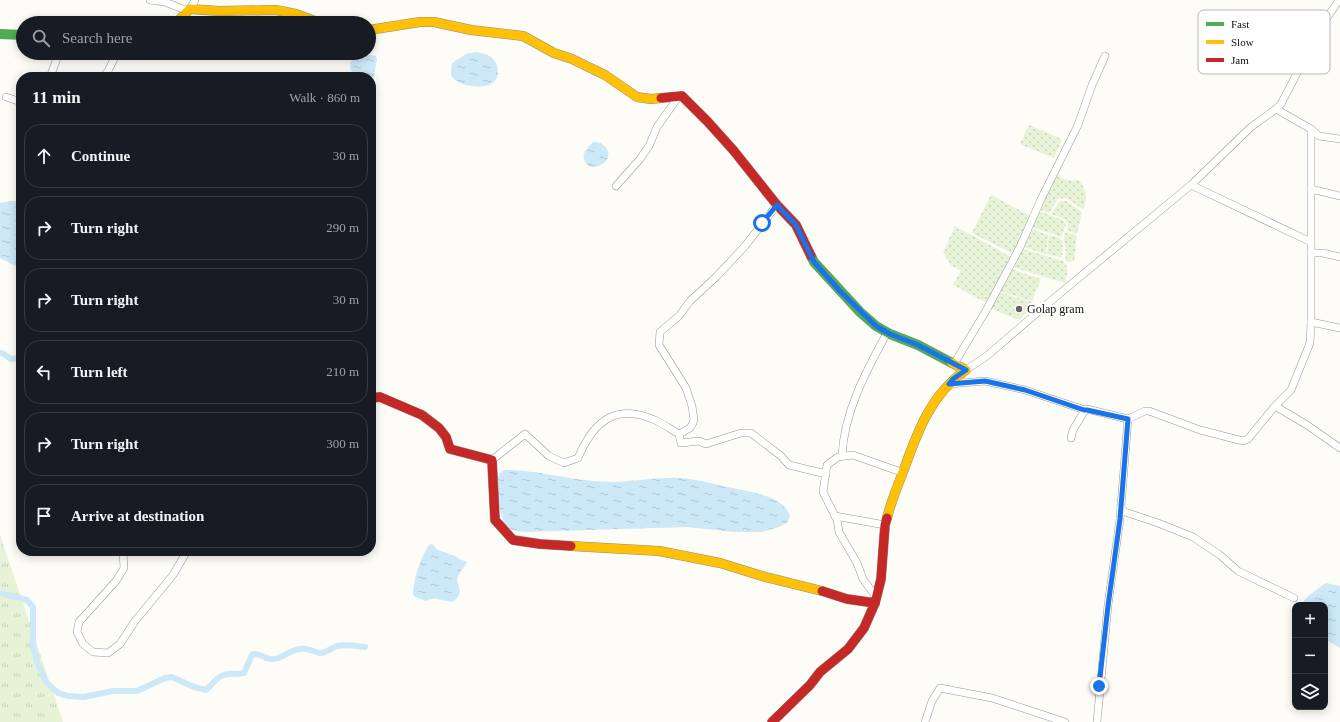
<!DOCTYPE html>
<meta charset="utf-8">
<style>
:root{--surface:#171b24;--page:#242831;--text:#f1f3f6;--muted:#9ea1a6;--line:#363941}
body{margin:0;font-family:"Times New Roman",serif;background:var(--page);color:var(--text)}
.controls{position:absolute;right:12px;bottom:12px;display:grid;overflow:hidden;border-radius:8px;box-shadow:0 2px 10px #0003}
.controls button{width:36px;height:36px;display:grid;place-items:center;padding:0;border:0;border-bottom:1px solid var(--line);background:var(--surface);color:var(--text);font:20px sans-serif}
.stop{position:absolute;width:12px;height:12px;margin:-9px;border:3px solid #1a73e8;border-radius:50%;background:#fff}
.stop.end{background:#1a73e8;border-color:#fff;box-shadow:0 1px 4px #0008}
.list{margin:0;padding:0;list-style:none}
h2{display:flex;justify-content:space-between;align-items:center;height:52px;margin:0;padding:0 16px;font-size:17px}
h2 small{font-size:13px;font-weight:400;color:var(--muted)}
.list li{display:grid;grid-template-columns:26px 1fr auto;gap:12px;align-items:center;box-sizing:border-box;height:64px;margin:0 8px 8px;padding:0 8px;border:1px solid var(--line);border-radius:16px}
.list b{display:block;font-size:15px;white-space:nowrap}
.list em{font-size:13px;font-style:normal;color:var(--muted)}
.icon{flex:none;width:22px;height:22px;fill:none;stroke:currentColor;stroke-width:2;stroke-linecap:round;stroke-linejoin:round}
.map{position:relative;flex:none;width:1340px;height:722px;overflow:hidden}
.search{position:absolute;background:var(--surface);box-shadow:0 2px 10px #0003;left:16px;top:16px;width:360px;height:44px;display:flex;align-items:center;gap:10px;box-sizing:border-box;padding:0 14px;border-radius:22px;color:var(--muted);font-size:15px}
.panel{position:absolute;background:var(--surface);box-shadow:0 2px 10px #0003;left:16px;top:72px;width:360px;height:484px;border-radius:16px}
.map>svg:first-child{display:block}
</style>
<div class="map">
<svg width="1340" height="722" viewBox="0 0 1340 722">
<defs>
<pattern id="grass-tufts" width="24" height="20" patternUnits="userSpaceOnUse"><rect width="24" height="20" fill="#e7f3d7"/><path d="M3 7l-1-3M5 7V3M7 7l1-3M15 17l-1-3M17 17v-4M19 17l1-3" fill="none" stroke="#c5cfb8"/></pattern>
<pattern id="garden-dots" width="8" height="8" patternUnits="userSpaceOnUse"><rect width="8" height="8" fill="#e7f3d7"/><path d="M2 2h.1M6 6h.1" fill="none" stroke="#c5cfb8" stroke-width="1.8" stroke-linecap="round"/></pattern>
<pattern id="water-ripples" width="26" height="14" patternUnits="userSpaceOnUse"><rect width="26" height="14" fill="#cde8f7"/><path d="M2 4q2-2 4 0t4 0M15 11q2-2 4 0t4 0" fill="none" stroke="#afc6d3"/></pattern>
</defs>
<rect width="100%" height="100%" fill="#fdfcf7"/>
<polygon fill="url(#grass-tufts)" points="0,535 63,722 0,722"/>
<g fill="url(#garden-dots)">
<polygon points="1029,125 1062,139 1054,158 1020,144"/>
<path d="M1056,173L1064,179L1073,181L1077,179C1087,187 1087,198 1084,210L1066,198L1058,199L1049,213L1039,209Z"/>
<polygon points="991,195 1031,216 1014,254 972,233"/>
<polygon points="1060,201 1066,201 1082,212 1077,234 1067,230 1068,224 1064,219 1051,214"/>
<polygon points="1039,211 1063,220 1066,225 1061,237 1032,227"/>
<polygon points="955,226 1011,257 987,303 953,285 961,271 951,265 943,253"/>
<polygon points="1031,229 1048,235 1046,254 1023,247"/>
<polygon points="1066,232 1077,236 1074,261 1066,262 1065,242 1063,239"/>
<polygon points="1049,235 1060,238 1063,242 1062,258 1047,254"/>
<path d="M1023,249L1063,261C1070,268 1067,274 1065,283L1015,268V264Z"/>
<polygon points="1011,269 1041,279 1032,301 999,291"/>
<polygon points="999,292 1032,302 1029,310 1019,320 990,308"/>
</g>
<g fill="url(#water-ripples)">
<path d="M476,52C481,53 487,54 491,57C499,64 502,78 491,84C483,89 459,86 453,78C450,74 451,68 452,63L466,54Z"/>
<polygon points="370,55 376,56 377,59 374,77 365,77 353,74 350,68 350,63 353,59"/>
<path d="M593,142C613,142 615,167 590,167C578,158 585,150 593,142Z"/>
<polygon points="10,201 18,201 21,203 21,269 0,258 0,203"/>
<path d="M504,470C541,470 576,482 613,482C634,482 656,477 677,478C692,478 705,482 719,485C737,490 758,491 775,500C782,503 786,508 790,515L788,522L779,527L762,532H734L687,527L525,532L512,530L505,526C499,509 495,492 499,474Z"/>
<path d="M432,544L438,550L455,556L459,559L467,562C465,567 460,571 458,576C454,587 468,592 452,602L433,598L426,601L415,597L413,594C414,577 420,559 429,545Z"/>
<polygon points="1326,583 1340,586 1340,648 1325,639 1325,605 1301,605 1308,596"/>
</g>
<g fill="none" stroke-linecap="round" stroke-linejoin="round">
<g stroke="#cde8f7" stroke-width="6">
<polyline points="0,353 2,353 11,359 21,358"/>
<path d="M0,593L27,600L33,607V646L37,662L46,682L58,693L68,696L84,697L113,691H137L165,678L172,677L194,687L206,690C213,684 218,675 228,674C234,673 239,675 244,673L251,657L253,654C260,653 265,659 271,659C281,660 289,650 300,649C307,647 313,652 320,653C327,653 331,648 337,646C346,644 357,646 365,647"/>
</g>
<g stroke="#979795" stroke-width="8">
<g id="street">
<polyline points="150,0 165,2 183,9 190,9 195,0"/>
<polyline points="50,77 59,53"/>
<polyline points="103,77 108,71 117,53"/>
<polyline points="6,97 21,102"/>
<polyline points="1311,129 1319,136 1340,139"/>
<polyline points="1191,185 1311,242"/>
<polyline points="616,186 640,159 649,146 657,127 679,96"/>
<polyline points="1311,189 1340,196"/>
<polyline points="1311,253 1323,253 1340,257"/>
<polyline points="1311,322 1340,328"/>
<polyline points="954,364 987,309 1020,247 1042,197 1078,125 1092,85 1105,56"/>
<polyline points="966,370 988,355 1052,300 1191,185 1251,127 1276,109 1281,104 1322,25 1339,0"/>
<polyline points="949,384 985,381 1025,390 1085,410"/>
<polyline points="1275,406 1307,425 1340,448"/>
<polyline points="1128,419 1145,411 1149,411 1200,430 1243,441 1248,439 1275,406 1291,390 1310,343 1311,322 1311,129 1276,109"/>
<polyline points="679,434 681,443 699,441 706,444 741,433 751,433 781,456 789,465 826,474"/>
<polyline points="1071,438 1073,430 1085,410 1087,409 1128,419 1120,519 1108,605 1097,722"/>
<path d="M842,456C844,412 866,371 887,333"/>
<path d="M492,460L525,434L549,456L564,463L578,458C594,420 617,402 657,421C665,425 672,430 679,434L690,428L693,423L694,420L692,406L686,388L659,345L660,332L679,316L690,301L716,277L745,246L777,205"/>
<polyline points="1121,508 1125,512 1158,523 1193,537 1220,555 1238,571 1294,598"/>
<polyline points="835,516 885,525"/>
<polyline points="123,551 124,568 116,581 79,622 77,632 83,644 93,652 108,653 120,644 135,621 173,575 187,551"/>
<polyline points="876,597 863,579 857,563 839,532 837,520 823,492 827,465 838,457 853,455 901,472"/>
<polyline points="925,722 932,701 940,688 992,698 1065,722"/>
</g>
</g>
<g stroke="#8e8d8b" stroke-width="10">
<g id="fast">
<polyline points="0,34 23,35"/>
<polyline points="811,256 814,262 860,312 876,326 890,334 918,345 952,363"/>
</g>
</g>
<g stroke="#8e8d8b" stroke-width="10">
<g id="slow">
<polyline points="176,23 190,9 219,11 276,10 296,14 320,23"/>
<polyline points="369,30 420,22 434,22 471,30 523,36 554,53 572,59 605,75 637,97 651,99 661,98"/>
<path d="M887,518C891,502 897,487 903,472C917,433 930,395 966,370L952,363"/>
<polyline points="571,546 659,551 720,563 762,576 822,591"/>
</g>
</g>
<g stroke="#8e8d8b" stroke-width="10">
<g id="jam">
<polyline points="661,98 682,96 708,122 734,151 777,205 796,225 811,256"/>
<polyline points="371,398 380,397 422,415 439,428 446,437 450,449 492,460 495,520 513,540 540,544 571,546"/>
<polyline points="822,591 847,599 875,603"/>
<polyline points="772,722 810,685 820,672 848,649 864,628 875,603 881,579 885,525 887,518"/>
</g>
</g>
<use href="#street" stroke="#fffffe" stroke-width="7"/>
<use href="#fast" stroke="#4caf50" stroke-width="9"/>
<use href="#slow" stroke="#ffc107" stroke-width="9"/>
<use href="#jam" stroke="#c62828" stroke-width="9"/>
</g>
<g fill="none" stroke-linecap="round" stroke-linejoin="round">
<polyline stroke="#1a73e8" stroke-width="5" points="762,223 777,205 796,225 814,262 840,291 876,326 890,334 918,345 966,370 953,379 949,384 985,381 1025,390 1084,410 1087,410 1128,419 1120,519 1108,606 1099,686"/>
</g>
<circle fill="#646362" stroke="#fff" stroke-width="1.5" cx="1019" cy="309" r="4"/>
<g text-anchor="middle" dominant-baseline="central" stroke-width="4" stroke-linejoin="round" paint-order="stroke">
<g font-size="12" fill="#111" stroke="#fff" text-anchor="start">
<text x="1027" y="309">Golap gram</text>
</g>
</g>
<rect x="1198" y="10" width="132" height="64" rx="6" fill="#fff" stroke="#b8b8b8" stroke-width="1"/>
<rect x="1206" y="22" width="18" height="4" fill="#4caf50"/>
<rect x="1206" y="40" width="18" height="4" fill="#ffc107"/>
<rect x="1206" y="58" width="18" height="4" fill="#c62828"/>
<g font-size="11" fill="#111">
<text x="1231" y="28">Fast</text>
<text x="1231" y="46">Slow</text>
<text x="1231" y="64">Jam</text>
</g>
</svg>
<div class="controls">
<button>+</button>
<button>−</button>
<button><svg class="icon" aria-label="layers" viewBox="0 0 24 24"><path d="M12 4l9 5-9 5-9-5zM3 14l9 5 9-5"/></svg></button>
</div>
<div class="stop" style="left:762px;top:223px"></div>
<div class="stop end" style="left:1099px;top:686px"></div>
<div class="search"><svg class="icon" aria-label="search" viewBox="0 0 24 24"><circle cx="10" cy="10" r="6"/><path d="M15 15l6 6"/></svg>Search here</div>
<section class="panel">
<h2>11 min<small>Walk · 860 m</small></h2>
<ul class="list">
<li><svg class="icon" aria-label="ahead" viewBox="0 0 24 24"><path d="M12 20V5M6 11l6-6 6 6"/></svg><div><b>Continue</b></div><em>30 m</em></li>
<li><svg class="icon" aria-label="right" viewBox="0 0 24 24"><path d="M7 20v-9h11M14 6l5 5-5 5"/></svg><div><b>Turn right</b></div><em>290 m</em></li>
<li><svg class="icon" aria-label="right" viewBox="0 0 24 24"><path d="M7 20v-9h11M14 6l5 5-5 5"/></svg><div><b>Turn right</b></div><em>30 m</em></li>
<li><svg class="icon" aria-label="left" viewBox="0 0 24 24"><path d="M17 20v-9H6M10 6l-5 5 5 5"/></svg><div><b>Turn left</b></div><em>210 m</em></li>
<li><svg class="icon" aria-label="right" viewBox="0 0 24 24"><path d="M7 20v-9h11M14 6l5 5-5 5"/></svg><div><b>Turn right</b></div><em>300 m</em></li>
<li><svg class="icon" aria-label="arrive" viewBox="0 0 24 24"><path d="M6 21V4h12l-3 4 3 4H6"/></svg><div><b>Arrive at destination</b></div></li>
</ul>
</section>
</div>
